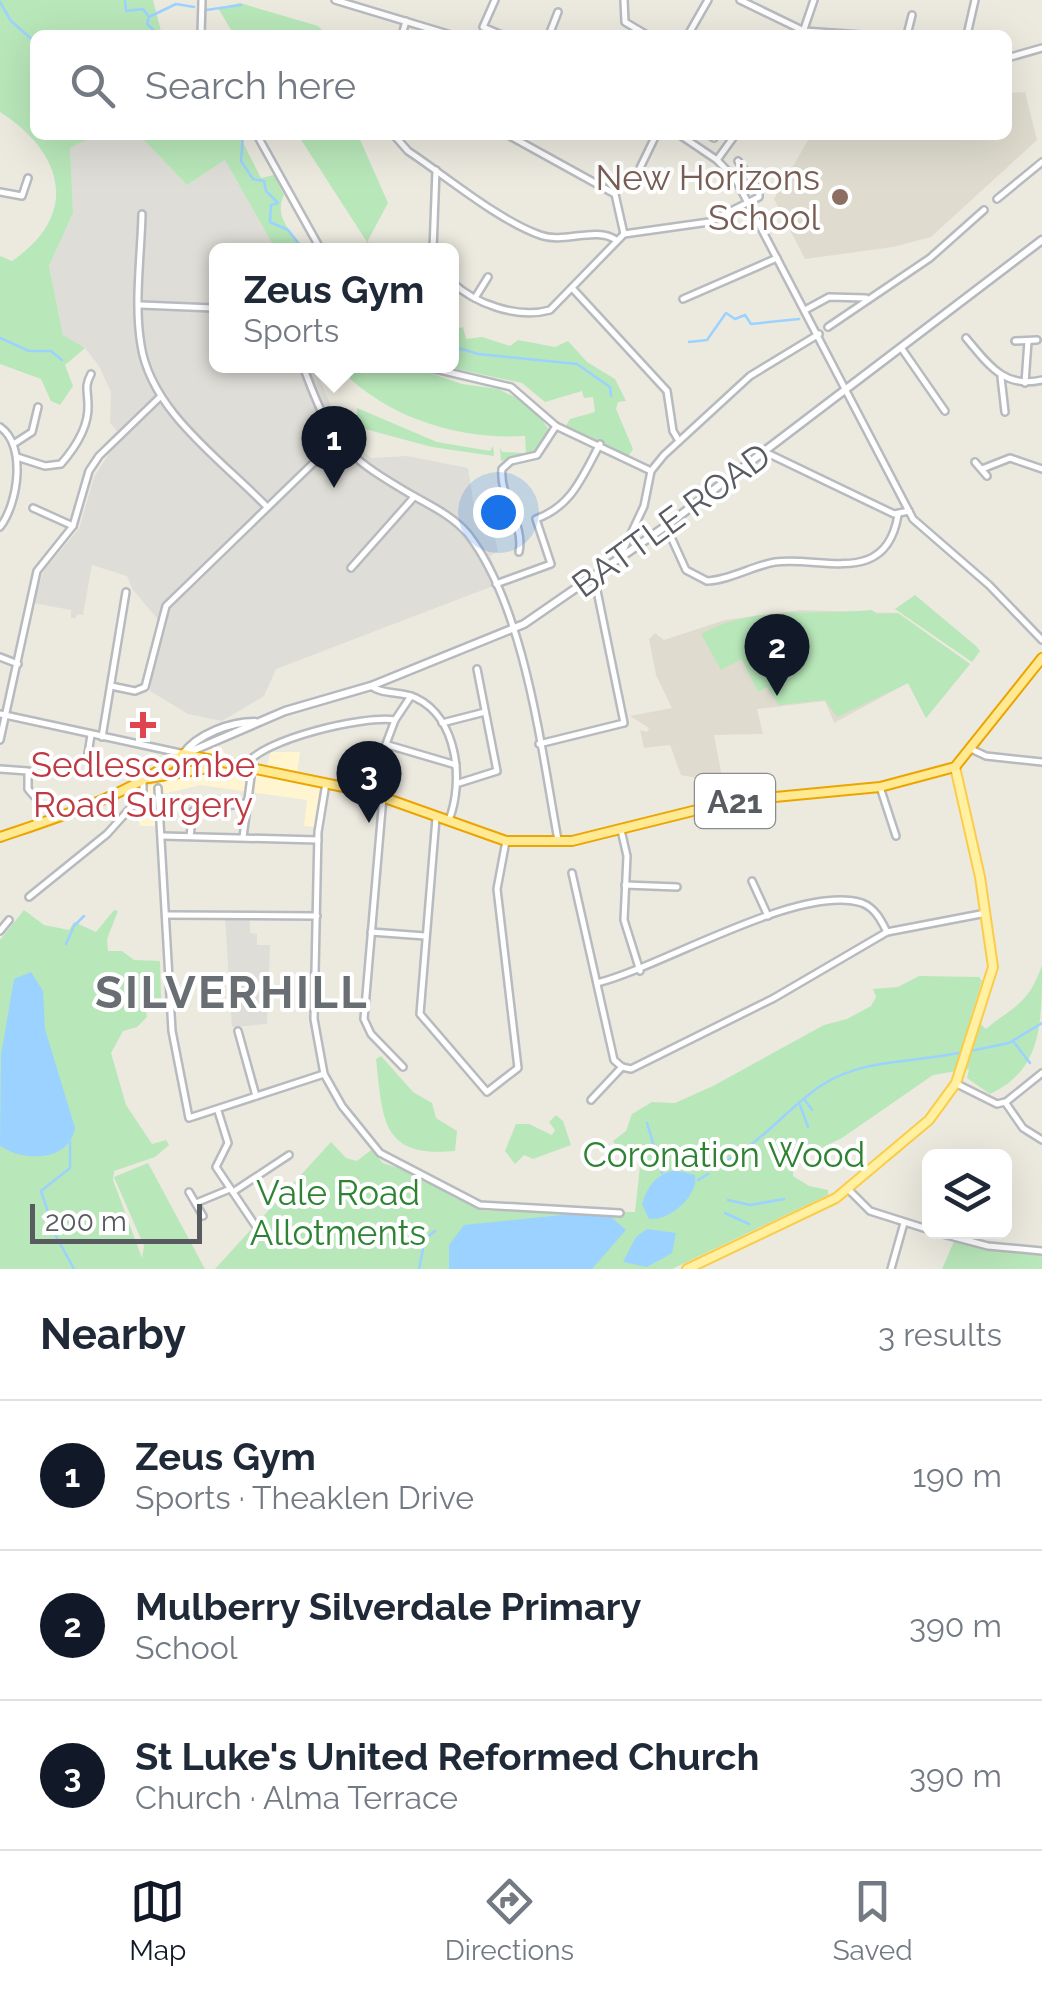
<!DOCTYPE html>
<meta charset="utf-8">
<style>
:root{--surface:#fff;--page:#f2f2f3;--text:#1f2937;--muted:#747a83;--line:#e0e1e3;--accent:#111827}
body{margin:0;font-family:Raleway,sans-serif;background:var(--page);color:var(--text)}
.controls{position:absolute;right:30px;bottom:30px;display:grid;overflow:hidden;border-radius:15px;box-shadow:0 10px 40px #0002}
.controls button{width:90px;height:90px;display:grid;place-items:center;padding:0;border:0;border-bottom:2px solid var(--line);background:var(--surface);color:var(--text);font:50px sans-serif}
.scale{position:absolute;left:30px;bottom:25px;width:172px;box-sizing:border-box;padding-left:10px;border:5px solid #585c61;border-top:0;font-size:28px;line-height:35px;white-space:nowrap;color:#585c61;-webkit-text-stroke:8px #fff;paint-order:stroke}
.you{position:absolute;left:498px;top:512px;width:35px;height:35px;margin:-25px;border:8px solid #fff;border-radius:50%;background:#1a73e8;box-shadow:0 0 0 15px #1a73e833}
.badge{display:grid;place-items:center;width:65px;height:65px;border-radius:50%;background:var(--accent);color:#fff;font-size:32px;font-weight:700}
.pin{position:absolute;translate:-50% -82px;filter:drop-shadow(0 2px 5px #0008)}
.pin::after{content:'';position:absolute;top:52px;width:35px;height:30px;background:inherit;clip-path:polygon(0 0,100% 0,50% 100%)}
.popup{position:absolute;left:209px;top:243px;width:250px;height:130px;box-sizing:border-box;display:grid;place-content:center;border-radius:15px;background:var(--surface);filter:drop-shadow(0 2px 8px #0005);font-size:32px;white-space:nowrap;color:var(--muted)}
.popup b{font-size:38px;color:var(--text)}
.popup::after{content:'';position:absolute;left:50%;top:100%;margin-left:-20px;border:20px solid transparent;border-top-color:var(--surface)}
.list{margin:0;padding:0;list-style:none}
h2{display:flex;justify-content:space-between;align-items:center;height:130px;margin:0;padding:0 40px;font-size:42px}
h2 small{font-size:32px;font-weight:400;color:var(--muted)}
.list li{display:grid;grid-template-columns:65px 1fr auto;gap:30px;align-items:center;box-sizing:border-box;height:150px;padding:0 40px;border-top:2px solid var(--line)}
.list b{display:block;font-size:38px;white-space:nowrap}
.list p{margin:0;font-size:32px;white-space:nowrap;color:var(--muted)}
.list em{font-size:32px;font-style:normal;color:var(--muted)}
.icon{flex:none;width:55px;height:55px;fill:none;stroke:currentColor;stroke-width:2;stroke-linecap:round;stroke-linejoin:round}
.map{position:relative;flex:none;width:1042px;height:1269px;overflow:hidden}
.search{position:absolute;background:var(--surface);box-shadow:0 10px 40px #0002;left:30px;right:30px;top:30px;height:110px;display:flex;align-items:center;gap:25px;box-sizing:border-box;padding:0 35px;border-radius:15px;color:var(--muted);font-size:38px}
.sheet{height:580px;background:var(--surface)}
nav{display:flex;justify-content:space-around;align-items:center;box-sizing:border-box;height:140px;border-top:2px solid var(--line);background:var(--surface);font-size:28px;color:var(--muted)}
nav a{display:grid;justify-items:center;gap:5px}
nav .on{color:var(--accent)}
.map>svg:first-child{display:block}
</style>
<div class="map">
<svg width="1042" height="1269" viewBox="0 0 1042 1269">
<rect width="100%" height="100%" fill="#eceadf"/>
<polygon fill="#fff5d1" points="218,745 233,762 266,769 271,752 300,752 296,782 321,787 314,827 304,826 307,800 200,785 158,795 160,826 141,826 123,795 195,770 202,752"/>
<g fill="#dfddd7">
<polygon points="96,135 139,135 187,185 225,160 276,250 216,250 216,366 314,366 341,430 371,458 407,456 468,468 475,513 488,509 498,551 490,556 501,583 276,669 264,696 222,721 188,714 150,691 161,623 133,590 127,576 92,565 83,615 77,614 76,618 71,618 71,610 33,603 44,570 79,529 94,477 110,452 103,445 117,431 110,423 111,392 99,366 85,348 63,335 49,266 73,213 70,148"/>
<polygon points="225,917 250,919 250,933 257,934 257,945 270,945 267,1024 232,1027"/>
</g>
<g fill="#dfdccf">
<polygon points="1025,92 1037,140 931,237 893,247 805,259 774,199 811,135 1007,135 1007,93"/>
<polygon points="800,610 898,613 970,664 926,718 908,683 834,723 825,701 757,709 763,734 714,735 722,777 717,782 681,775 670,745 644,748 640,730 647,732 649,728 630,716 672,708 656,675 649,639 655,633 664,640 725,620"/>
</g>
<g fill="#b8e7b9">
<path d="M0,0H153L162,35H35V135H96L70,148L73,213L49,266L63,335L85,348L65,365L73,386L60,405L51,401L41,379L0,364V256L12,261C81,214 63,152 0,112Z"/>
<polygon points="240,3 318,26 327,35 234,35 218,8"/>
<path d="M139,135H239L261,178L274,175L284,195C273,217 292,233 305,250H276L225,160L187,185Z"/>
<polygon points="298,135 358,135 388,203 367,242 373,244 373,250 365,250 367,242"/>
<polygon points="463,327 466,339 482,337 510,346 518,340 555,347 568,341 587,362 615,379 626,401 618,402 616,409 633,449 628,457 566,426 570,419 595,412 593,397 584,398 582,391 545,402 522,383 443,366 452,366 452,330"/>
<path d="M330,366H409L462,384L498,389L531,405L549,430L533,453L501,461L500,447L502,452L526,453L525,436C460,440 391,419 344,373L339,378Z"/>
<polygon points="357,408 437,442 490,451 493,446 494,456 432,447 365,429 357,426"/>
<polygon points="915,595 976,646 980,651 972,662 895,609"/>
<path d="M872,610L877,614L898,613L970,664L926,718L908,683L837,717L825,700L779,705L767,687L758,692L742,659L721,670L701,634C755,604 812,616 872,610Z"/>
<polygon points="24,910 44,925 69,930 74,922 96,932 114,910 118,911 107,939 108,951 122,951 134,960 160,961 161,999 144,1002 147,1017 137,1027 123,1031 111,1053 126,1105 152,1144 166,1140 169,1145 155,1157 114,1171 113,1180 142,1258 144,1246 114,1177 148,1163 205,1269 0,1269 0,940"/>
<path d="M1042,965C1042,1024 1042,1070 990,1094L967,1078L969,1069L933,1075L842,1138L793,1162V1176L809,1186L828,1190V1195L672,1269H215L331,1142L346,1158L357,1161L371,1150L383,1163L425,1177L485,1211L635,1212L641,1157L617,1147L613,1141L626,1131L632,1114L652,1102L675,1103L713,1086L824,1025L847,1019L871,1006L876,997L873,989L898,987L919,976L979,977L982,981L971,1016L986,1029C1016,1004 1028,1005 1042,965Z"/>
<path d="M381,1056L413,1092L432,1103L436,1118L457,1131L455,1151C381,1158 383,1120 376,1059Z"/>
<polygon points="556,1115 563,1121 571,1145 533,1159 524,1155 515,1164 505,1151 516,1124 529,1124 552,1135 555,1130 549,1122"/>
<polygon points="955,1239 985,1248 1042,1254 1042,1269 942,1269"/>
</g>
<g fill="#9cd2ff">
<path d="M31,972L43,991L45,1029L75,1128C69,1162 24,1162 0,1146L1,1055L14,979Z"/>
<path d="M675,1170L695,1175C699,1195 670,1221 649,1219L642,1204C648,1185 656,1175 675,1170Z"/>
<polygon points="572,1214 610,1216 626,1230 592,1269 449,1269 449,1245 464,1225"/>
<polygon points="647,1229 676,1233 672,1253 647,1267 623,1262 636,1237"/>
</g>
<g fill="none" stroke-linecap="round" stroke-linejoin="round">
<g stroke="#9cd2ff" stroke-width="2.5">
<polyline points="125,0 126,11 143,9 149,17 147,24 159,35"/>
<polyline points="0,2 11,21 35,42"/>
<polyline points="206,10 241,5"/>
<polyline points="149,17 176,4 194,7"/>
<polyline points="35,68 35,74"/>
<polyline points="243,135 241,161 253,179 264,181 266,191 278,203 271,205 270,222 288,230 304,250"/>
<polyline points="0,338 29,351 51,351 62,360"/>
<polyline points="689,342 707,340 726,313 735,319 745,315 751,324 799,319"/>
<polyline points="452,346 478,354 577,364 610,387 611,396"/>
<polyline points="66,944 74,926 84,916"/>
<polyline points="1013,1041 1030,1063"/>
<polyline points="970,1051 1009,1043 1042,1023"/>
<polyline points="805,1100 812,1110"/>
<polyline points="800,1105 808,1127"/>
<polyline points="647,1123 656,1153"/>
<polyline points="70,1142 70,1168 41,1191 56,1236 74,1269"/>
<polyline points="657,1160 662,1173"/>
<path d="M712,1167C755,1152 784,1110 822,1085C863,1058 915,1063 963,1052"/>
<polyline points="698,1180 708,1174"/>
<polyline points="728,1200 750,1205 784,1199"/>
<polyline points="725,1213 749,1224"/>
<polyline points="419,1269 425,1239 435,1231"/>
</g>
<g stroke="#b7babf" stroke-width="10">
<g id="minor">
<polyline points="495,0 483,27 502,35"/>
<polyline points="624,0 625,22 647,35"/>
<polyline points="740,0 804,31 862,35"/>
<polyline points="201,35 202,0"/>
<polyline points="402,35 406,21"/>
<polyline points="549,35 558,12"/>
<polyline points="688,35 708,0"/>
<polyline points="907,35 912,15"/>
<polyline points="967,35 975,0"/>
<polyline points="1007,58 1042,48"/>
<polyline points="257,135 321,250"/>
<path d="M394,135L408,151C447,177 498,220 540,235C564,244 596,226 616,240"/>
<polyline points="508,135 615,194 624,234"/>
<polyline points="709,135 714,138"/>
<polyline points="640,168 656,135"/>
<polyline points="0,192 22,196 28,178"/>
<polyline points="997,199 1042,162"/>
<path d="M142,214C141,256 134,304 141,345C151,412 223,461 267,507"/>
<polyline points="433,250 436,170"/>
<path d="M452,282C475,304 518,319 550,310L624,234L709,222L759,197V190L738,161"/>
<polyline points="573,289 667,391 673,431 679,441"/>
<polyline points="475,298 488,277"/>
<polyline points="683,299 777,258"/>
<polyline points="141,305 213,308"/>
<polyline points="807,309 829,297 866,298"/>
<polyline points="828,327 930,258 984,210"/>
<path d="M966,338C988,364 1004,389 1042,380"/>
<polyline points="1015,341 1037,340"/>
<polyline points="902,349 945,411"/>
<path d="M303,366C331,442 342,454 412,495C431,506 453,516 468,534C525,608 541,748 558,840"/>
<polyline points="422,366 511,387 556,426 651,471"/>
<polyline points="1001,377 1005,412"/>
<polyline points="1025,383 1028,341"/>
<path d="M0,427C27,445 18,504 0,527"/>
<polyline points="15,443 32,432 38,407"/>
<polyline points="765,452 894,514 909,511"/>
<path d="M17,457L45,466L61,464C74,449 89,427 88,405C88,391 84,387 91,374"/>
<polyline points="975,462 987,476"/>
<polyline points="982,469 1010,458 1042,469"/>
<polyline points="33,508 73,526"/>
<path d="M666,526L686,570L707,581C730,580 752,566 775,562C823,556 886,587 898,515"/>
<path d="M519,552C525,524 499,497 502,469L511,461L537,455L556,426"/>
<polyline points="620,557 644,506 651,471 664,455 750,376 819,334"/>
<polyline points="351,568 414,497"/>
<path d="M496,584L551,564L536,519C572,506 582,477 600,444"/>
<polyline points="0,657 18,664"/>
<polyline points="111,686 135,691 145,687 166,606 336,441"/>
<path d="M371,686C382,695 402,691 416,698C458,718 464,782 449,820"/>
<polyline points="442,723 485,712"/>
<polyline points="91,735 87,760 98,764"/>
<polyline points="102,737 126,592"/>
<polyline points="0,740 37,571 73,526 89,471 99,456 161,396"/>
<polyline points="539,744 624,723 594,576"/>
<polyline points="388,745 456,765"/>
<polyline points="971,749 986,756 1042,762"/>
<path d="M246,765C262,739 365,715 395,720"/>
<polyline points="0,769 28,771 28,789 34,796"/>
<polyline points="326,783 318,832 314,1019 324,1074 342,1106 380,1153 480,1205 620,1213"/>
<polyline points="459,783 497,771 477,669"/>
<polyline points="880,787 896,836"/>
<polyline points="158,788 172,1031 189,1118 324,1074"/>
<polyline points="368,792 395,720 411,696"/>
<polyline points="383,797 364,1019 371,1034 403,1067"/>
<polyline points="436,818 420,1014 487,1092 518,1068 497,889 506,841"/>
<polyline points="621,830 627,856 624,920 640,971"/>
<polyline points="162,836 318,840"/>
<polyline points="190,836 193,811 246,803"/>
<polyline points="243,837 252,769"/>
<polyline points="572,873 614,1060 622,1067"/>
<polyline points="752,881 768,916"/>
<polyline points="625,885 677,887"/>
<polyline points="29,897 107,834 143,794 143,781"/>
<polyline points="166,915 317,916"/>
<polyline points="0,931 9,920"/>
<polyline points="371,932 425,936"/>
<path d="M597,983C664,966 800,883 862,903C875,908 881,920 887,932"/>
<polyline points="238,1031 256,1096"/>
<polyline points="622,1067 631,1069 774,998 887,932 986,913"/>
<polyline points="957,1084 997,1104 1005,1102 1023,1128 1042,1140"/>
<polyline points="591,1100 622,1067"/>
<polyline points="1006,1102 1042,1073"/>
<polyline points="218,1111 228,1143 216,1167 255,1225"/>
<polyline points="848,1189 870,1211 930,1230"/>
<polyline points="189,1192 203,1216"/>
<polyline points="233,1192 289,1155"/>
<polyline points="196,1203 230,1189"/>
<polyline points="935,1232 988,1246 1042,1251"/>
<polyline points="891,1269 904,1223"/>
</g>
</g>
<g stroke="#b7babf" stroke-width="10">
<g id="tertiary">
<polyline points="335,0 451,35"/>
<polyline points="802,35 814,0"/>
<polyline points="680,135 717,160 736,180 913,519 989,585 1042,640"/>
<polyline points="717,160 735,135"/>
<polyline points="0,714 180,753"/>
</g>
</g>
<g stroke="#b5b9bf" stroke-width="11">
<g id="secondary">
<path d="M183,754C198,734 230,722 255,722"/>
<polyline points="185,754 285,711 371,686 524,624 666,526 1042,240"/>
</g>
</g>
<g stroke="#fbcc49" stroke-width="12">
<polyline id="primary" points="687,1269 836,1198 929,1120 956,1083 993,967 980,877 955,767"/>
</g>
<g stroke="#eba500" stroke-width="12">
<g id="trunk">
<polyline points="149,778 214,767"/>
<path d="M0,837C65,815 127,796 183,754L368,792L506,841H572L733,801L880,787L955,767L1042,658"/>
</g>
</g>
<use href="#minor" stroke="#fff" stroke-width="5"/>
<use href="#tertiary" stroke="#fff" stroke-width="5"/>
<use href="#secondary" stroke="#fff" stroke-width="6"/>
<use href="#primary" stroke="#fff1a1" stroke-width="8"/>
<use href="#trunk" stroke="#ffe992" stroke-width="8"/>
</g>
<circle fill="#8d6e63" stroke="#fff" stroke-width="4" cx="840" cy="197" r="10"/>
<path fill="#e0444e" stroke="#fff" stroke-width="4" d="M138 710h10v10h10v10h-10v10h-10v-10h-10v-10h10z"/>
<g text-anchor="middle" dominant-baseline="central" stroke-width="8" stroke-linejoin="round" paint-order="stroke">
<rect fill="#fff" stroke="#8a8d90" stroke-width="2.5" x="695" y="774" width="80" height="54" rx="8"/>
<g font-size="32" font-weight="bold" fill="#585c61">
<text x="735" y="801">A21</text>
</g>
<g font-size="35" fill="#785e54" stroke="#fff" text-anchor="end">
<text x="820" y="177">New Horizons<tspan x="820" dy="40">School</tspan></text>
</g>
<g font-size="35" fill="#585c61" stroke="#fff">
<text transform="translate(671 520) rotate(-36)">BATTLE ROAD</text>
</g>
<g font-size="35" fill="#be3a42" stroke="#fff">
<text x="143" y="764">Sedlescombe<tspan x="143" dy="40">Road Surgery</tspan></text>
</g>
<g font-size="35" fill="#2e8333" stroke="#fff">
<text x="724" y="1154">Coronation Wood</text>
<text x="338" y="1192">Vale Road<tspan x="338" dy="40">Allotments</tspan></text>
</g>
<g font-size="45" font-weight="bold" letter-spacing="2.5" fill="#696e73" stroke="#fff">
<text x="232" y="992">SILVERHILL</text>
</g>
</g>
</svg>
<div class="controls">
<button><svg class="icon" aria-label="layers" viewBox="0 0 24 24"><path d="M12 4l9 5-9 5-9-5zM3 14l9 5 9-5"/></svg></button>
</div>
<div class="scale">200 m</div>
<div class="you"></div>
<div class="pin badge" style="left:334px;top:488px">1</div>
<div class="popup"><b>Zeus Gym</b>Sports</div>
<div class="pin badge" style="left:777px;top:696px">2</div>
<div class="pin badge" style="left:369px;top:823px">3</div>
<div class="search"><svg class="icon" aria-label="search" viewBox="0 0 24 24"><circle cx="10" cy="10" r="6"/><path d="M15 15l6 6"/></svg>Search here</div>
</div>
<section class="sheet">
<h2>Nearby<small>3 results</small></h2>
<ul class="list">
<li><span class="badge">1</span><div><b>Zeus Gym</b><p>Sports · Theaklen Drive</p></div><em>190 m</em></li>
<li><span class="badge">2</span><div><b>Mulberry Silverdale Primary</b><p>School</p></div><em>390 m</em></li>
<li><span class="badge">3</span><div><b>St Luke's United Reformed Church</b><p>Church · Alma Terrace</p></div><em>390 m</em></li>
</ul>
</section>
<nav>
<a class="on"><svg class="icon" aria-label="map" viewBox="0 0 24 24"><path d="M3 6l6-2 6 2 6-2v14l-6 2-6-2-6 2zM9 4v14M15 6v14"/></svg>Map</a>
<a><svg class="icon" aria-label="directions" viewBox="0 0 24 24"><path d="M12 3l9 9-9 9-9-9zM9 14v-3h6M13 9l2 2-2 2"/></svg>Directions</a>
<a><svg class="icon" aria-label="saved" viewBox="0 0 24 24"><path d="M7 4h10v16l-5-4-5 4z"/></svg>Saved</a>
</nav>
